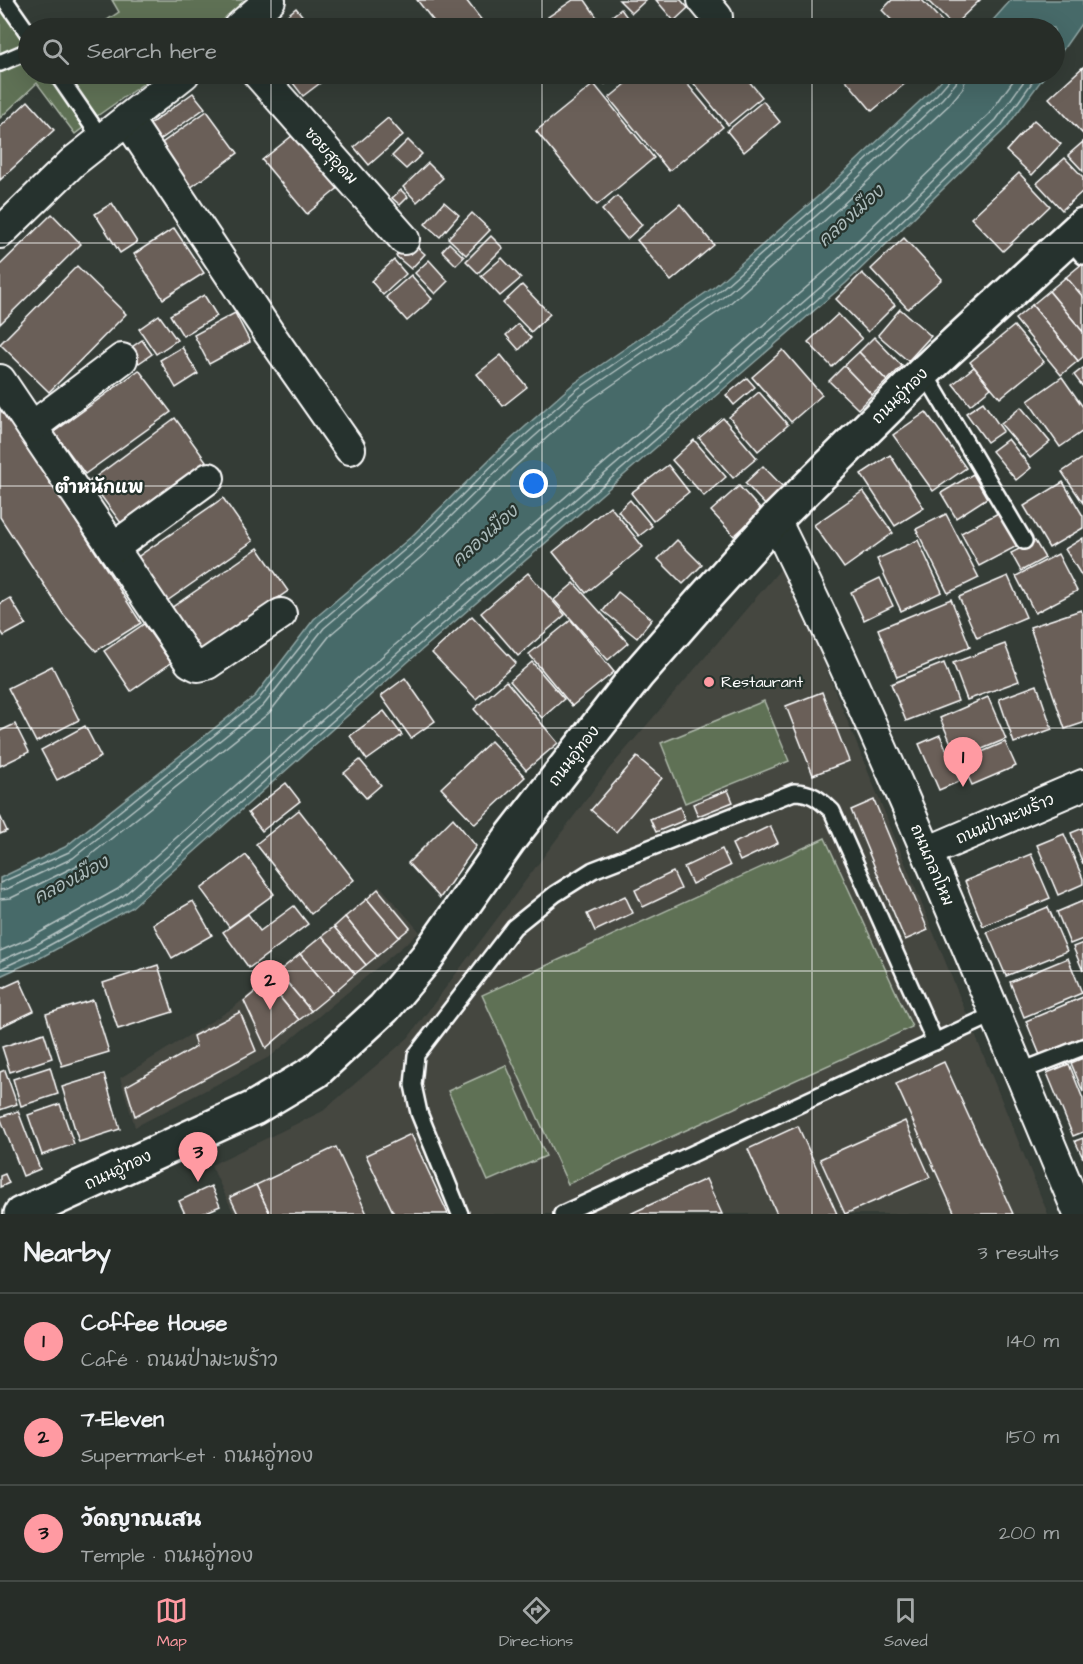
<!DOCTYPE html>
<meta charset="utf-8">
<style>
:root{--surface:#272d28;--page:#2f3530;--text:#f1f3f6;--muted:#a4a8a8;--line:#434945;--accent:#ff9aa2}
body{margin:0;font-family:"Architects Daughter","Playpen Sans Thai",sans-serif;background:var(--page);color:var(--text)}
.you{position:absolute;left:534px;top:484px;width:21px;height:21px;margin:-15px;border:4px solid #fff;border-radius:50%;background:#1a73e8;box-shadow:0 0 0 9px #1a73e833}
.badge{display:grid;place-items:center;width:39px;height:39px;border-radius:50%;background:var(--accent);color:#111;font-size:20px;font-weight:700}
.pin{position:absolute;translate:-50% -50px;filter:drop-shadow(0 2px 3px #0008)}
.pin::after{content:'';position:absolute;top:32px;width:21px;height:18px;background:inherit;clip-path:polygon(0 0,100% 0,50% 100%)}
.list{margin:0;padding:0;list-style:none}
h2{display:flex;justify-content:space-between;align-items:center;height:78px;margin:0;padding:0 24px;font-size:26px}
h2 small{font-size:20px;font-weight:400;color:var(--muted)}
.list li{display:grid;grid-template-columns:39px 1fr auto;gap:18px;align-items:center;box-sizing:border-box;height:96px;padding:0 24px;border-top:2px solid var(--line)}
.list b{display:block;font-size:22px;white-space:nowrap}
.list p{margin:0;font-size:20px;white-space:nowrap;color:var(--muted)}
.list em{font-size:20px;font-style:normal;color:var(--muted)}
.icon{flex:none;width:33px;height:33px;fill:none;stroke:currentColor;stroke-width:2;stroke-linecap:round;stroke-linejoin:round}
.map{position:relative;flex:none;width:1083px;height:1214px;overflow:hidden}
.search{position:absolute;background:var(--surface);box-shadow:0 6px 24px #0002;left:18px;right:18px;top:18px;height:66px;display:flex;align-items:center;gap:15px;box-sizing:border-box;padding:0 21px;border-radius:33px;color:var(--muted);font-size:22px}
.sheet{height:366px;background:var(--surface)}
nav{display:flex;justify-content:space-around;align-items:center;box-sizing:border-box;height:84px;border-top:2px solid var(--line);background:var(--surface);font-size:16px;color:var(--muted)}
nav a{display:grid;justify-items:center;gap:3px}
nav .on{color:var(--accent)}
.map>svg:first-child{display:block}
</style>
<div class="map">
<svg width="1083" height="1214" viewBox="0 0 1083 1214">
<rect width="100%" height="100%" fill="#343c36"/>
<filter id="ink" filterUnits="userSpaceOnUse"><feTurbulence type="fractalNoise" baseFrequency=".0167" numOctaves="2"/><feDisplacementMap in="SourceGraphic" scale="12" xChannelSelector="R" yChannelSelector="G"/><feConvolveMatrix kernelMatrix="1 2 1 2 8 2 1 2 1" color-interpolation-filters="sRGB"/></filter>
<g filter="url(#ink)">
<g fill="#444640">
<polygon points="784,565 1048,1214 234,1214 211,1165 323,1111 408,1038 609,769"/>
<polygon points="380,886 420,932 271,1056 135,1127 120,1078 233,1008"/>
</g>
<g fill="#5e7154" stroke="#aeb8aa" stroke-width="1.5">
<polygon points="112,0 251,0 220,28 95,28 119,12"/>
<polygon points="0,7 28,48 28,74 46,74 84,127 75,134 37,83 0,118"/>
<polygon points="65,74 157,74 97,116"/>
<polygon points="764,701 789,761 685,803 661,743"/>
<polygon points="825,838 912,1027 568,1184 482,995"/>
<polygon points="506,1065 546,1156 488,1181 448,1091"/>
</g>
<g fill="#466a69" stroke="#90a6a5" stroke-width="1.5">
<polygon points="1011,0 1083,0 1083,21 1055,61 1054,28 986,28"/>
<polygon points="947,74 1046,74 1006,128 846,283 409,661 131,908 40,958 0,976 0,878 65,847 255,696 314,619 411,537 499,450 572,385 714,287 823,192 933,89"/>
</g>
<g fill="none" stroke-linecap="round" stroke-linejoin="round">
<g stroke="#b5c3c3" stroke-width="1.5">
<polyline points="0,883 69,852 258,700 319,623 415,541 503,455 576,390 718,292 827,197 937,94 950,79 951,74"/>
<polyline points="0,890 7,889 73,858 263,706 324,628 420,547 508,460 581,395 722,298 832,202 942,99 956,83 958,74"/>
<polyline points="0,899 11,898 78,865 269,713 331,634 426,553 514,467 586,403 728,305 838,209 949,105 963,88 967,74"/>
<polyline points="0,951 30,938 118,889 395,645 831,266 989,114 1018,74"/>
<polyline points="0,961 34,946 123,896 400,651 837,273 996,120 1029,74"/>
<polyline points="0,969 37,952 128,902 405,657 842,278 1002,125 1038,74"/>
</g>
</g>
<g fill="#6b5f58" stroke="#fff" stroke-width="1.5">
<polygon points="417,0 466,0 483,22 474,28 439,28"/>
<polygon points="573,0 585,0 603,26 600,28 556,28 548,17"/>
<polygon points="619,0 646,0 632,13"/>
<polygon points="656,0 681,0 688,8 674,21"/>
<polygon points="892,0 922,0 948,28 899,28 882,10"/>
<polygon points="927,0 980,0 953,26"/>
<polygon points="296,8 309,24 303,28 272,28"/>
<polygon points="621,9 631,23 623,28 613,28 607,20"/>
<polygon points="1083,67 1083,134 1049,98"/>
<polygon points="286,74 332,74 303,96"/>
<polygon points="596,74 619,74 605,84"/>
<polygon points="638,74 679,74 723,127 669,171 609,98"/>
<polygon points="686,74 743,74 762,97 728,125"/>
<polygon points="841,74 900,74 907,82 872,111"/>
<polygon points="594,84 654,158 597,205 536,131"/>
<polygon points="193,93 205,108 157,142 146,127"/>
<polygon points="28,101 54,130 0,180 0,127"/>
<polygon points="763,101 780,122 744,152 727,131"/>
<polygon points="207,111 238,153 190,188 159,145"/>
<polygon points="388,118 403,135 369,165 354,147"/>
<polygon points="1034,120 1061,144 1032,175 1006,151"/>
<polygon points="298,131 342,185 307,214 262,160"/>
<polygon points="408,140 422,154 406,169 392,156"/>
<polygon points="1083,142 1083,171 1068,155"/>
<polygon points="1065,158 1083,177 1083,191 1062,210 1037,183"/>
<polygon points="428,163 443,178 417,202 403,187"/>
<polygon points="1019,173 1050,206 1003,251 971,218"/>
<polygon points="401,190 408,197 400,205 392,198"/>
<polygon points="617,196 642,225 627,239 602,210"/>
<polygon points="444,202 459,215 440,237 425,224"/>
<polygon points="112,203 137,242 120,253 95,214"/>
<polygon points="680,204 714,245 671,281 637,240"/>
<polygon points="472,213 490,230 466,255 448,238"/>
<polygon points="52,214 81,244 0,324 0,265"/>
<polygon points="174,228 204,273 163,299 134,254"/>
<polygon points="491,236 503,248 478,273 466,261"/>
<polygon points="904,238 942,279 908,309 871,269"/>
<polygon points="410,241 425,254 411,269 396,256"/>
<polygon points="449,243 464,257 456,265 442,251"/>
<polygon points="502,258 521,278 500,296 481,276"/>
<polygon points="394,260 406,274 383,295 371,281"/>
<polygon points="429,260 448,281 435,294 415,273"/>
<polygon points="1083,263 1083,297 1066,277"/>
<polygon points="77,266 126,314 49,392 0,344"/>
<polygon points="862,273 895,305 868,332 836,299"/>
<polygon points="411,275 432,299 407,321 386,297"/>
<polygon points="1066,277 1083,297 1083,332 1049,291"/>
<polygon points="522,285 550,314 531,332 503,303"/>
<polygon points="1049,291 1083,332 1083,357 1078,361 1032,305"/>
<polygon points="204,295 217,316 183,336 170,315"/>
<polygon points="1032,305 1078,361 1061,375 1015,319"/>
<polygon points="900,309 931,336 908,361 878,335"/>
<polygon points="235,313 250,342 209,364 194,335"/>
<polygon points="838,314 862,339 832,367 808,342"/>
<polygon points="159,315 177,340 156,354 139,329"/>
<polygon points="518,324 531,338 519,350 506,335"/>
<polygon points="1014,326 1044,362 1000,398 970,362"/>
<polygon points="874,337 902,366 887,381 859,352"/>
<polygon points="142,340 152,354 139,363 129,349"/>
<polygon points="182,347 198,374 176,388 160,360"/>
<polygon points="783,350 822,395 791,422 752,377"/>
<polygon points="859,352 887,381 872,395 844,366"/>
<polygon points="501,355 527,387 503,406 477,374"/>
<polygon points="844,366 872,395 858,409 829,381"/>
<polygon points="974,367 991,388 970,405 953,384"/>
<polygon points="1083,368 1083,387 1074,375"/>
<polygon points="139,370 171,412 85,474 54,432"/>
<polygon points="1062,377 1083,407 1083,431 1060,447 1028,401"/>
<polygon points="747,378 755,387 734,405 726,395"/>
<polygon points="759,392 788,425 758,451 729,417"/>
<polygon points="983,402 1003,431 987,442 966,413"/>
<polygon points="0,403 141,623 96,651 63,614 0,517"/>
<polygon points="1021,407 1050,442 1030,458 1001,424"/>
<polygon points="926,412 966,468 933,491 893,435"/>
<polygon points="175,418 206,461 121,523 90,481"/>
<polygon points="723,418 757,458 733,478 699,438"/>
<polygon points="1008,439 1031,468 1016,480 992,451"/>
<polygon points="694,440 726,477 704,496 672,460"/>
<polygon points="890,455 924,508 895,526 861,474"/>
<polygon points="1083,458 1083,503 1062,472"/>
<polygon points="668,465 689,492 653,521 631,493"/>
<polygon points="763,466 786,490 767,507 745,483"/>
<polygon points="973,474 987,498 956,518 941,493"/>
<polygon points="1063,482 1083,516 1083,528 1049,548 1024,506"/>
<polygon points="739,486 762,511 734,536 711,511"/>
<polygon points="863,491 893,533 844,568 814,525"/>
<polygon points="223,498 253,541 167,601 136,558"/>
<polygon points="630,500 652,526 639,536 618,511"/>
<polygon points="610,506 643,547 586,593 553,552"/>
<polygon points="1000,512 1019,545 979,566 961,533"/>
<polygon points="946,514 979,578 948,593 916,529"/>
<polygon points="1083,538 1083,578 1065,549"/>
<polygon points="677,540 702,565 683,584 658,559"/>
<polygon points="918,540 942,592 901,611 877,559"/>
<polygon points="1035,541 1045,558 1021,571 1011,553"/>
<polygon points="258,548 288,591 201,651 171,608"/>
<polygon points="1058,554 1077,591 1035,613 1016,576"/>
<polygon points="528,573 565,615 518,656 481,613"/>
<polygon points="1008,576 1026,617 977,638 959,597"/>
<polygon points="880,578 893,606 864,620 851,592"/>
<polygon points="574,583 628,643 608,660 554,600"/>
<polygon points="618,592 652,619 637,638 603,611"/>
<polygon points="10,598 26,624 4,636 0,630 0,604"/>
<polygon points="951,599 970,647 897,677 878,629"/>
<polygon points="1081,610 1083,615 1083,723 1065,729 1030,627"/>
<polygon points="472,616 516,663 476,699 432,653"/>
<polygon points="571,620 614,672 572,706 529,654"/>
<polygon points="144,624 171,663 131,691 104,651"/>
<polygon points="1005,644 1019,681 967,700 953,663"/>
<polygon points="532,662 564,699 542,718 510,681"/>
<polygon points="944,663 958,701 906,721 891,684"/>
<polygon points="52,666 79,720 36,742 8,688"/>
<polygon points="405,678 435,721 411,738 381,696"/>
<polygon points="506,681 558,743 526,770 474,709"/>
<polygon points="1037,685 1052,729 1014,743 999,699"/>
<polygon points="822,692 849,761 813,775 786,706"/>
<polygon points="988,697 1006,739 958,759 940,718"/>
<polygon points="384,711 402,735 367,760 350,736"/>
<polygon points="15,724 29,752 0,766 0,731"/>
<polygon points="85,726 101,757 57,780 41,750"/>
<polygon points="940,735 960,781 939,790 919,744"/>
<polygon points="491,741 525,777 475,824 441,788"/>
<polygon points="1005,742 1016,766 972,785 961,761"/>
<polygon points="637,757 662,778 616,832 591,810"/>
<polygon points="360,760 381,785 366,798 344,773"/>
<polygon points="286,783 300,801 262,831 248,813"/>
<polygon points="728,790 733,802 698,816 693,804"/>
<polygon points="874,800 928,930 905,940 851,810"/>
<polygon points="680,807 685,820 656,832 650,819"/>
<polygon points="299,810 354,880 311,914 256,844"/>
<polygon points="0,816 7,831 0,834"/>
<polygon points="453,818 476,846 440,898 408,863"/>
<polygon points="770,826 778,843 740,861 732,844"/>
<polygon points="1083,828 1083,864 1071,833"/>
<polygon points="1064,834 1083,879 1083,884 1058,895 1037,845"/>
<polygon points="722,849 730,866 692,884 684,867"/>
<polygon points="1031,854 1050,898 983,926 965,881"/>
<polygon points="246,855 274,894 229,927 201,889"/>
<polygon points="673,872 681,889 643,907 635,890"/>
<polygon points="378,889 410,928 399,937 367,899"/>
<polygon points="625,896 633,913 595,931 587,914"/>
<polygon points="367,899 399,937 377,956 345,917"/>
<polygon points="193,901 212,935 172,958 153,924"/>
<polygon points="1083,901 1083,939 1070,944 1057,912"/>
<polygon points="294,906 308,924 249,968 223,932 248,914 260,931"/>
<polygon points="1048,907 1067,951 1006,976 987,932"/>
<polygon points="345,917 377,956 366,965 334,927"/>
<polygon points="334,927 366,965 355,974 322,936"/>
<polygon points="322,936 355,974 333,993 300,954"/>
<polygon points="1083,943 1083,971 1073,947"/>
<polygon points="300,954 333,993 311,1011 278,972"/>
<polygon points="1068,958 1082,993 1024,1017 1010,982"/>
<polygon points="158,965 173,1012 118,1029 103,983"/>
<polygon points="278,972 311,1011 299,1020 267,982"/>
<polygon points="20,980 34,1011 0,1027 0,989"/>
<polygon points="267,982 299,1020 266,1048 244,1001"/>
<polygon points="1083,997 1083,1037 1040,1055 1026,1021"/>
<polygon points="93,1000 109,1052 62,1066 46,1014"/>
<polygon points="240,1012 256,1051 135,1116 126,1086 196,1047 193,1036"/>
<polygon points="44,1033 52,1058 10,1072 2,1047"/>
<polygon points="1083,1058 1083,1092 1071,1063"/>
<polygon points="944,1062 1013,1214 955,1214 896,1084"/>
<polygon points="1069,1064 1083,1099 1083,1132 1073,1136 1047,1073"/>
<polygon points="50,1067 58,1094 21,1106 13,1079"/>
<polygon points="5,1070 17,1104 0,1110 0,1072"/>
<polygon points="104,1074 120,1129 79,1142 62,1087"/>
<polygon points="60,1104 74,1144 42,1155 28,1115"/>
<polygon points="18,1111 40,1169 23,1176 0,1117"/>
<polygon points="905,1121 930,1177 845,1214 820,1159"/>
<polygon points="798,1126 837,1214 777,1214 748,1149"/>
<polygon points="411,1134 448,1214 394,1214 366,1155"/>
<polygon points="1083,1138 1083,1158 1075,1141"/>
<polygon points="336,1147 367,1214 270,1214 256,1185"/>
<polygon points="5,1174 9,1183 0,1187 0,1176"/>
<polygon points="706,1179 722,1214 630,1214"/>
<polygon points="256,1185 270,1214 238,1214 230,1197"/>
<polygon points="211,1186 220,1206 202,1214 185,1214 179,1201"/>
</g>
<g fill="none" stroke-linecap="round" stroke-linejoin="round">
<g stroke="#fff" stroke-width="20">
<g id="service">
<polyline points="5,0 28,33"/>
<polyline points="0,63 28,51"/>
<polyline points="57,74 101,138"/>
<polyline points="1068,238 1083,256"/>
<polyline points="924,372 1024,541"/>
<polyline points="1019,1072 1083,1047"/>
<path d="M460,1214L419,1113L413,1085L416,1055L514,927L555,894L593,870L794,792C812,792 820,800 832,811L935,1042"/>
<polyline points="562,1214 995,1014"/>
</g>
</g>
<g stroke="#fff" stroke-width="34">
<g id="minor">
<polyline points="703,0 717,17"/>
<polyline points="238,28 270,0"/>
<polyline points="258,74 404,239"/>
<polyline points="127,119 269,333 350,449"/>
<polyline points="0,233 73,162 184,74"/>
<polyline points="0,380 190,662 198,666 207,664 281,614"/>
<polyline points="32,427 122,359"/>
<path d="M775,520C887,746 981,981 1079,1214"/>
<polyline points="113,548 209,478"/>
<polyline points="927,852 1083,785"/>
</g>
</g>
<g stroke="#fff" stroke-width="38">
<polyline id="secondary" points="21,1214 254,1108 316,1071 384,1008 427,957 509,840 637,675 700,603 775,520 924,372 1083,225"/>
</g>
<use href="#service" stroke="#26332d" stroke-width="15"/>
<use href="#minor" stroke="#26332d" stroke-width="30"/>
<use href="#secondary" stroke="#26332d" stroke-width="33"/>
</g>
</g>
<path fill="none" stroke="#fff" stroke-width="1.5" stroke-opacity="0.55" d="M271,0V28M542,0V28M812,0V28M271,74V1214M542,74V1214M812,74V1214M0,243H1083M0,486H1083M0,728H1083M0,971H1083"/>
<circle fill="#ff9aa2" stroke="#26332d" stroke-width="2" cx="709" cy="682" r="6"/>
<g text-anchor="middle" dominant-baseline="central" stroke-width="4.5" stroke-linejoin="round" paint-order="stroke">
<g font-size="16" fill="#fff" stroke="#26332d">
<text transform="translate(331 156) rotate(48)">ซอยสุอุดม</text>
<text transform="translate(900 396) rotate(-45)">ถนนอู่ทอง</text>
<text transform="translate(574 756) rotate(-52)">ถนนอู่ทอง</text>
<text transform="translate(1005 819) rotate(-23)">ถนนป่ามะพร้าว</text>
<text transform="translate(932 865) rotate(67)">ถนนกลาโหม</text>
<text transform="translate(118 1170) rotate(-25)">ถนนอู่ทอง</text>
</g>
<g font-size="16" fill="#fff" stroke="#26332d" text-anchor="start">
<text x="721" y="682">Restaurant</text>
</g>
<g font-size="18" font-style="italic" fill="#acbcbc" stroke="#26332d">
<text transform="translate(851 216) rotate(-42)">คลองเมือง</text>
<text transform="translate(485 536) rotate(-42)">คลองเมือง</text>
<text transform="translate(71 880) rotate(-28)">คลองเมือง</text>
</g>
<g font-size="18" font-weight="bold" fill="#fff" stroke="#26332d">
<text x="99" y="487">ตำหนักแพ</text>
</g>
</g>
</svg>
<div class="you"></div>
<div class="pin badge" style="left:963px;top:787px">1</div>
<div class="pin badge" style="left:270px;top:1010px">2</div>
<div class="pin badge" style="left:198px;top:1182px">3</div>
<div class="search"><svg class="icon" aria-label="search" viewBox="0 0 24 24"><circle cx="10" cy="10" r="6"/><path d="M15 15l6 6"/></svg>Search here</div>
</div>
<section class="sheet">
<h2>Nearby<small>3 results</small></h2>
<ul class="list">
<li><span class="badge">1</span><div><b>Coffee House</b><p>Café · ถนนป่ามะพร้าว</p></div><em>140 m</em></li>
<li><span class="badge">2</span><div><b>7-Eleven</b><p>Supermarket · ถนนอู่ทอง</p></div><em>150 m</em></li>
<li><span class="badge">3</span><div><b>วัดญาณเสน</b><p>Temple · ถนนอู่ทอง</p></div><em>200 m</em></li>
</ul>
</section>
<nav>
<a class="on"><svg class="icon" aria-label="map" viewBox="0 0 24 24"><path d="M3 6l6-2 6 2 6-2v14l-6 2-6-2-6 2zM9 4v14M15 6v14"/></svg>Map</a>
<a><svg class="icon" aria-label="directions" viewBox="0 0 24 24"><path d="M12 3l9 9-9 9-9-9zM9 14v-3h6M13 9l2 2-2 2"/></svg>Directions</a>
<a><svg class="icon" aria-label="saved" viewBox="0 0 24 24"><path d="M7 4h10v16l-5-4-5 4z"/></svg>Saved</a>
</nav>
